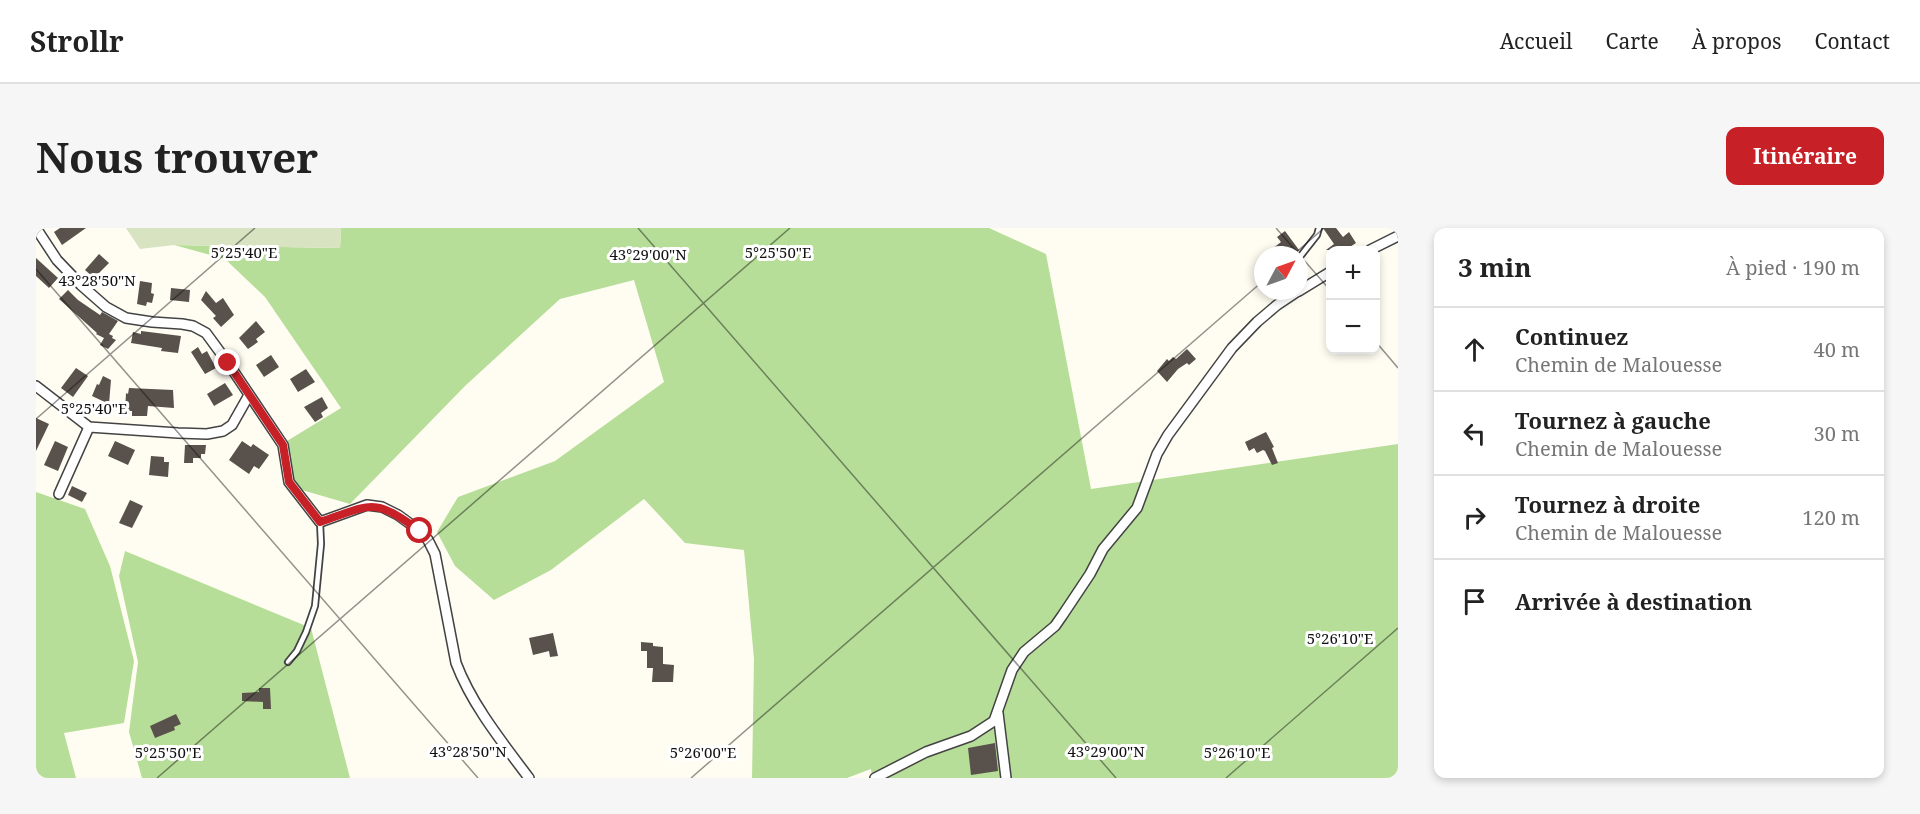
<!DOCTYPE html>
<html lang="fr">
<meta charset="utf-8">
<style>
:root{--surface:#fff;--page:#f6f6f6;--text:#222;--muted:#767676;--line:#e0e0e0;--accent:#c72027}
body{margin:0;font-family:"Noto Serif",serif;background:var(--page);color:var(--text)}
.controls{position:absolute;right:18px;top:18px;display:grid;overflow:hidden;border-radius:12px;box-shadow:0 3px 9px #0003}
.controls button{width:54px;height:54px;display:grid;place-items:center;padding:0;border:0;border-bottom:2px solid var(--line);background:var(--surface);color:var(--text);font:30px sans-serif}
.compass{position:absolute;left:1218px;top:18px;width:54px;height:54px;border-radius:50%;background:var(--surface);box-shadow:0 3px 9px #0003;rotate:49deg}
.stop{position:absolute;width:18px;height:18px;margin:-14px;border:4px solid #c72027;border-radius:50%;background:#fff}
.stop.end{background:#c72027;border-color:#fff;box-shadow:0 2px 6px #0008}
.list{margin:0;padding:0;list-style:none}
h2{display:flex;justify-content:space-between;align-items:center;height:78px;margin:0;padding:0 24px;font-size:26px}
h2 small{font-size:20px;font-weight:400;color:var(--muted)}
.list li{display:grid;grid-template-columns:39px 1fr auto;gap:18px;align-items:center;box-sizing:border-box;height:84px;padding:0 24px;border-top:2px solid var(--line)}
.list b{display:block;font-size:22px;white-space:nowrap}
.list p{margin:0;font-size:20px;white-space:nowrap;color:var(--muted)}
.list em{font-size:20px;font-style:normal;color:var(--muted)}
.icon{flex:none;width:33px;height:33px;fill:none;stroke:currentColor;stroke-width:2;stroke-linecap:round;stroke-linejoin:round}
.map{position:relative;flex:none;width:1362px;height:550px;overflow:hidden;border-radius:12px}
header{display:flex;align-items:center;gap:36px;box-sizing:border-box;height:84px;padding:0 30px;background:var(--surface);border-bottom:2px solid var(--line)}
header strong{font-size:28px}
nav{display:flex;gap:33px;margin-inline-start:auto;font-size:21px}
.intro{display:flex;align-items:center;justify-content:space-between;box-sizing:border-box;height:144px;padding:0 36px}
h1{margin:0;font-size:42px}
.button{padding:15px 27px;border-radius:12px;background:var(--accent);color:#fff;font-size:21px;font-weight:700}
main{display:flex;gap:36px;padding:0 36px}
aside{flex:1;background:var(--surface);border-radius:12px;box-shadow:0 3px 9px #0003}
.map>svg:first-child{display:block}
</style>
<header>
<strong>Strollr</strong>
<nav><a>Accueil</a><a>Carte</a><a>À propos</a><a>Contact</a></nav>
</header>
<div class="intro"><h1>Nous trouver</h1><a class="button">Itinéraire</a></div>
<main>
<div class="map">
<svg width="1362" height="550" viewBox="0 0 1362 550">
<rect width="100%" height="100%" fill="#fffdf2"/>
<g fill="#b7de98">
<polygon points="305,0 953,0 1010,26 1055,261 1362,216 1362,550 836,550 835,541 811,550 716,550 718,431 708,322 649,315 608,271 515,342 458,372 419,338 401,304 422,269 519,233 628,154 598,52 524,71 429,158 314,276 259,260 251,213 305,180 229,69 189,31 138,17 304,20"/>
<polygon points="0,264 49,281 74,338 98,433 88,495 28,505 40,550 0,550"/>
<polygon points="89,323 275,400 314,550 106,550 93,504 102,434 83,348"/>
</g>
<polygon fill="#d8e3c1" points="90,0 305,0 304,20 138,17 104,21"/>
<g fill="#59514b">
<polygon points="24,0 50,0 26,17 18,4"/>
<polygon points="1287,0 1300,0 1307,9 1313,4 1320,15 1309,22 1290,22 1298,16"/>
<polygon points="1249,3 1263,22 1260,27 1228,27 1245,14 1241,9"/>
<polygon points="63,26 73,35 58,50 49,42"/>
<polygon points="0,30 22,50 13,60 0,48"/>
<polygon points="104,53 116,55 115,65 118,66 116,75 111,74 110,78 101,76"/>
<polygon points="135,60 154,62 153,74 134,72"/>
<polygon points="32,62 42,72 64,87 66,84 82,93 73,106 77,108 76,110 80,112 72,121 64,117 68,110 60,106 61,105 23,71"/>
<polygon points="170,63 180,75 187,70 198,87 185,99 177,90 180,88 165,72"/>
<polygon points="220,93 229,104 220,111 222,114 212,121 203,110"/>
<polygon points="105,103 145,108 142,125 125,123 126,120 95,115 97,104 105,106"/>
<polygon points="162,119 166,126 171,123 180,140 169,146 155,124"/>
<polygon points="1151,121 1160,131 1153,137 1151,135 1142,141 1131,154 1121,143 1131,131 1133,133 1137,129 1140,131"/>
<polygon points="235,127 243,139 228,149 220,137"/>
<polygon points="40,140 52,148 37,169 25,160"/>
<polygon points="270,141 279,154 262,164 254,151"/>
<polygon points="67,148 75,152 73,176 56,168 61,156 63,157"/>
<polygon points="189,155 197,167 178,178 171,166"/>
<polygon points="93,160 137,162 138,180 112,178 111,188 96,188 96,183 89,183 90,165 92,166"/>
<polygon points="286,169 292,180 285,185 287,189 279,194 268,179"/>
<polygon points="0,190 13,196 0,223"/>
<polygon points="1230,204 1238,219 1236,220 1242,235 1236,237 1229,223 1227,222 1221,225 1218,220 1213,223 1209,214"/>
<polygon points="19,213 32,219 22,243 8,237"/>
<polygon points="79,213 99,222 92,237 72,228"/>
<polygon points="206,213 215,219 217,216 233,227 223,241 218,238 213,246 193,232"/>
<polygon points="149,217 170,217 169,226 165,226 165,230 157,230 157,235 148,235"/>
<polygon points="115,228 128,229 128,234 133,234 132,249 113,247"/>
<polygon points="36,258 51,265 46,274 32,267"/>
<polygon points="94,272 107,278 96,300 83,295"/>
<polygon points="517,405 522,428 514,429 513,423 497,427 493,410"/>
<polygon points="605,414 617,415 617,418 627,419 627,436 638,437 637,454 616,454 617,440 611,440 611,423 605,423"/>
<polygon points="223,460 234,460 235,481 227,481 227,474 206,473 206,465 223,464"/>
<polygon points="140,486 145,496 138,499 139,502 119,510 114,498"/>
<polygon points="959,515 962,543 935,547 932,520"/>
</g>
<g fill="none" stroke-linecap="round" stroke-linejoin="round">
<g stroke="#434343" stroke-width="8">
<g id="service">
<polyline points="1263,30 1281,7 1283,0"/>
<polyline points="252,434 261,423 270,404 279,378 285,316 284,294"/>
</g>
</g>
<g stroke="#434343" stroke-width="12">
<g id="minor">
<path d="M0,0L21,32L45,57L70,79L90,90L116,94L146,96L157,98L170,105L192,135L247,217L253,254L284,294L331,277L346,279L362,287L384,303L392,312L399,326L420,435C436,477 466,514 493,550"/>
<polyline points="1334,22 1362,8"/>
<polyline points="1263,63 1294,44"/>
<polyline points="0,158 53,199 142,205 171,206 187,203 196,197 213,167"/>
<polyline points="23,266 53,199"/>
<polyline points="962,485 970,550"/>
<polyline points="839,550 890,524 935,508 958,493 976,442 988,424 1019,398 1026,388 1054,346 1067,321 1101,280 1121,226 1132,207 1196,120 1221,94 1241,77 1262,63"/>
</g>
</g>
<use href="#service" stroke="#fff" stroke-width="4.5"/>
<use href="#minor" stroke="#fff" stroke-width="9"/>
</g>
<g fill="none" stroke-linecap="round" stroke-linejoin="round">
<path stroke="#c72027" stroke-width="8" d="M192,135L247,217L253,254L284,294C337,276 337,269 384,303"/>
</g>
<path fill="none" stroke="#101010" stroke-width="1.5" stroke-opacity="0.45" d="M602,0L1080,550M1240,0L1294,62M1257,27L1288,0M0,41L442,550M1340,114L1362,140M0,191L219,0M121,550L754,0M655,550L1227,53M1190,550L1362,400"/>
<g font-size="15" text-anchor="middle" fill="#101010" stroke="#fff" stroke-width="6" stroke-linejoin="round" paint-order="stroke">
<text x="208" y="30">5°25'40"E</text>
<text x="742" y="30">5°25'50"E</text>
<text x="612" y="32">43°29'00"N</text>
<text x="61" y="58">43°28'50"N</text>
<text x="58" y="186">5°25'40"E</text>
<text x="1304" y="416">5°26'10"E</text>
<text x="432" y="529">43°28'50"N</text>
<text x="1070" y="529">43°29'00"N</text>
<text x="132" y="530">5°25'50"E</text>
<text x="667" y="530">5°26'00"E</text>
<text x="1201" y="530">5°26'10"E</text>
</g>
</svg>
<div class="controls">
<button>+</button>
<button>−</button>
</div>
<svg class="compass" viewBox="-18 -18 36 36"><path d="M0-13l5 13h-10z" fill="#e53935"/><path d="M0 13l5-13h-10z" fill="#767676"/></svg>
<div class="stop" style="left:384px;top:303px"></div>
<div class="stop end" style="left:192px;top:135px"></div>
</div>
<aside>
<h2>3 min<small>À pied · 190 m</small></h2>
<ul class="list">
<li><svg class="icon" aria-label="ahead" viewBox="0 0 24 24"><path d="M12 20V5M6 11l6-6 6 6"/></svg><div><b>Continuez</b><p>Chemin de Malouesse</p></div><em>40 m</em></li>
<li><svg class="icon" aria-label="left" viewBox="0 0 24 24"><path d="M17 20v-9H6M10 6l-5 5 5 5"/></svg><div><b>Tournez à gauche</b><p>Chemin de Malouesse</p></div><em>30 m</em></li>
<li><svg class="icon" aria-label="right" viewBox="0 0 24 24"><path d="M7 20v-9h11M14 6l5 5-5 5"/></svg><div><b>Tournez à droite</b><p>Chemin de Malouesse</p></div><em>120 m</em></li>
<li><svg class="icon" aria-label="arrive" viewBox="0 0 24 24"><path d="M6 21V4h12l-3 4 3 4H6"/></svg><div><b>Arrivée à destination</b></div></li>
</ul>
</aside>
</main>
